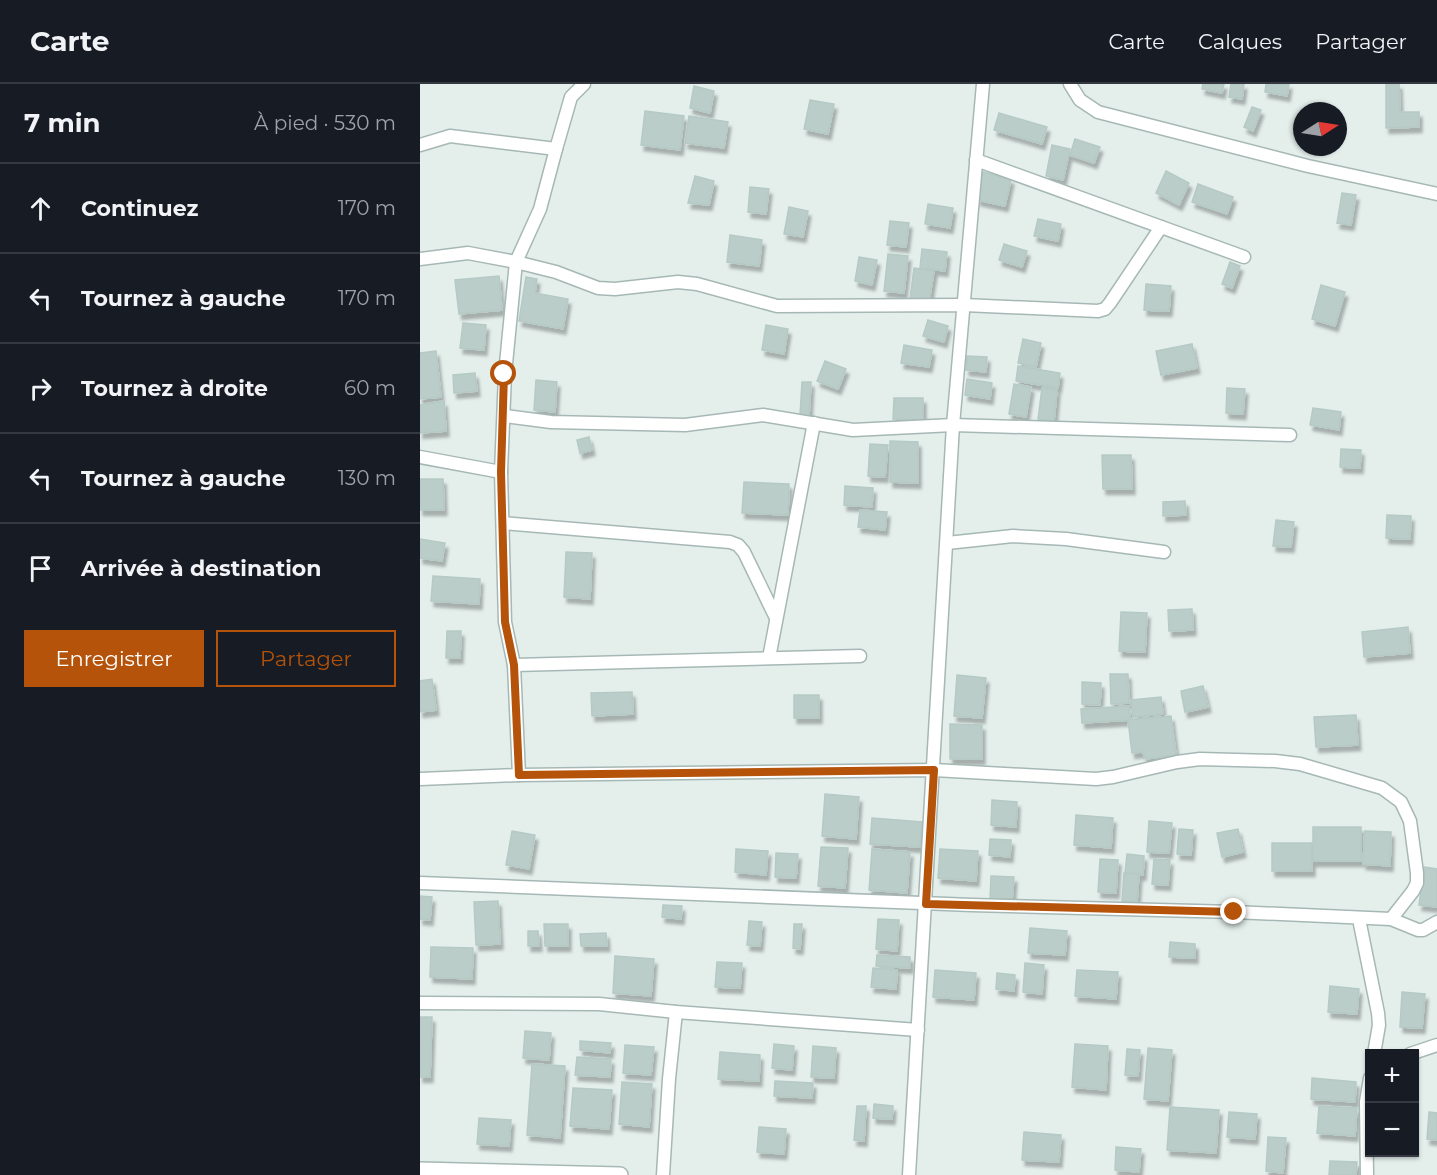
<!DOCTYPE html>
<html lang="fr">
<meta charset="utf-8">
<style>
:root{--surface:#171b24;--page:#242831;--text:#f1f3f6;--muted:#9ea1a6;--line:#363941;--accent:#b45309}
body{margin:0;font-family:Montserrat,sans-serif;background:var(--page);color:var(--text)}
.controls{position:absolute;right:18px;bottom:18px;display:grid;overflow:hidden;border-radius:0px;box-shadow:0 2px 4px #0004}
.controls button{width:54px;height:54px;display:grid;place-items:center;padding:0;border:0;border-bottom:2px solid var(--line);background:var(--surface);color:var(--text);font:30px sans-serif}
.compass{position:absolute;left:873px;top:18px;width:54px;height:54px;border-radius:50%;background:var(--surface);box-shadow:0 2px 4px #0004;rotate:78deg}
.stop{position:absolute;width:18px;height:18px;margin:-14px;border:4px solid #b45309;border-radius:50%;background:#fff}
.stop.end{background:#b45309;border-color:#fff;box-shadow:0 2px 6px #0008}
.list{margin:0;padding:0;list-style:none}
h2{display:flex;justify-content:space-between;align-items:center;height:78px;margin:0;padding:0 24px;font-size:26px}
h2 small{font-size:20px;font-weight:400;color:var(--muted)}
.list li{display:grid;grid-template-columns:39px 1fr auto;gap:18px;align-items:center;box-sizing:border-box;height:90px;padding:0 24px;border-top:2px solid var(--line)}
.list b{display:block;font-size:22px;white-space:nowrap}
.list em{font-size:20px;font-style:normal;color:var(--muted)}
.actions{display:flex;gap:12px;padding:18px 24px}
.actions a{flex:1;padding:14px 0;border:2px solid var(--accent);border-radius:0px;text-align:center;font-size:21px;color:var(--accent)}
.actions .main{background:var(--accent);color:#fff}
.icon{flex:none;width:33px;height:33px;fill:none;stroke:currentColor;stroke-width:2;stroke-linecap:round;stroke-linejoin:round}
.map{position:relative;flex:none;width:1017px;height:1091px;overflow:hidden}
header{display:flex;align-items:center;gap:36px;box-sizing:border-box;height:84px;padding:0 30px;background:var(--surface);border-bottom:2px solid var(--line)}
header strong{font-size:28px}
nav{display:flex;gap:33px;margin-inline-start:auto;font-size:21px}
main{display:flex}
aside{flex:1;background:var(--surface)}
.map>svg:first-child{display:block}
</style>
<header>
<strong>Carte</strong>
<nav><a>Carte</a><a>Calques</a><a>Partager</a></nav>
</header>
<main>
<aside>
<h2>7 min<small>À pied · 530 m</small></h2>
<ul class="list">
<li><svg class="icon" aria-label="ahead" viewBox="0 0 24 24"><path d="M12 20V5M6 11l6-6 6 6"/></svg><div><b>Continuez</b></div><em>170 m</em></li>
<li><svg class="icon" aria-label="left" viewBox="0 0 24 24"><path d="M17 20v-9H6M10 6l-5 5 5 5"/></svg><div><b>Tournez à gauche</b></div><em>170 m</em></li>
<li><svg class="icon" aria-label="right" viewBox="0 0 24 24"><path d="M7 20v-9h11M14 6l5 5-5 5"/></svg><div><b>Tournez à droite</b></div><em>60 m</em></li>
<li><svg class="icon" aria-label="left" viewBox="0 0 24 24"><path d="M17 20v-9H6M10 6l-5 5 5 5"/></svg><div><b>Tournez à gauche</b></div><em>130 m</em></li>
<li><svg class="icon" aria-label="arrive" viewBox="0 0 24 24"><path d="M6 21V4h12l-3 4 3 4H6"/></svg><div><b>Arrivée à destination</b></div></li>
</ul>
<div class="actions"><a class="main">Enregistrer</a><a>Partager</a></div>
</aside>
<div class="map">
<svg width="1017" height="1091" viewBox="0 0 1017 1091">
<defs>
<filter id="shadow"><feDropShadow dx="3" dy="5.5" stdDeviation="1.5" flood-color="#0004"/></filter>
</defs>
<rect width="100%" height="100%" fill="#e4efec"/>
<g fill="#bbcdc9" stroke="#b5cac5" stroke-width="1.5" filter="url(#shadow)">
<polygon points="783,0 804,0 802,9 782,5"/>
<polygon points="811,0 824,0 822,15 809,13"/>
<polygon points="846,0 869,0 867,12 845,8"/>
<polygon points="966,0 979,0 980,28 999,28 999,43 966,44"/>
<polygon points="274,2 294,7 290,29 270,24"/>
<polygon points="390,16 414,20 408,50 384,45"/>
<polygon points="832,23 841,26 833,47 824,43"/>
<polygon points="225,27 264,32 260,66 221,61"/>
<polygon points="579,29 627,43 622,60 574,46"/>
<polygon points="269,32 308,38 304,64 265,59"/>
<polygon points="655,55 680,63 674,79 650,71"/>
<polygon points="632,61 650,65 643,96 626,92"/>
<polygon points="746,87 769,99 759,121 736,109"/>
<polygon points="563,88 591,95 585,122 557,116"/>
<polygon points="275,92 294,97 289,121 268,119"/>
<polygon points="778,100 813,113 807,130 772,118"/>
<polygon points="330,103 349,105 346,130 328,128"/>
<polygon points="922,109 936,111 931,141 917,139"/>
<polygon points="508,120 533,124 530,144 505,140"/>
<polygon points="369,123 388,127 383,153 364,150"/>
<polygon points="618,135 641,140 638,157 614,152"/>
<polygon points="470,137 489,139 486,163 467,161"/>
<polygon points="310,151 342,156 339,182 307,178"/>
<polygon points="584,160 607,167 602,183 579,176"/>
<polygon points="502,165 527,168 525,187 500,184"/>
<polygon points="468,170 488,172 484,209 464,207"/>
<polygon points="439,173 457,176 452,201 435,197"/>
<polygon points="810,178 820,182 812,204 802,200"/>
<polygon points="494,184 514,187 509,218 490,215"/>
<polygon points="79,192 82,226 39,230 35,196"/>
<polygon points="106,193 117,195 115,209 148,215 143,245 99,237"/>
<polygon points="726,200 751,202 749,227 724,226"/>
<polygon points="901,201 925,208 915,242 892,235"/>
<polygon points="508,236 528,242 524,258 503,252"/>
<polygon points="43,239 66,241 64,266 40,264"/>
<polygon points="346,241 368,245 364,270 342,266"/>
<polygon points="603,255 621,259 616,283 598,279"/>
<polygon points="772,260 777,284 741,291 736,267"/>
<polygon points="484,261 512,266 509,283 481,279"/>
<polygon points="16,267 21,313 0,315 0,269"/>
<polygon points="547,272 567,273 566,288 546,286"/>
<polygon points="405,277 426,285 418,305 397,297"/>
<polygon points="598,282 640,289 638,304 596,297"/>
<polygon points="55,289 57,307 34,309 33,291"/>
<polygon points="547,295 572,299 570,315 545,311"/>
<polygon points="116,296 137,298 135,328 114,326"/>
<polygon points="382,298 391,298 389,332 380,331"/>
<polygon points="594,300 611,303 606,333 589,330"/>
<polygon points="622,304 637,306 634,337 618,335"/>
<polygon points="807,304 825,305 823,330 806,329"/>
<polygon points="474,314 503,314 503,336 473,335"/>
<polygon points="24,317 26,347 0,349 0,321"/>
<polygon points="893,324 921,328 919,346 890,341"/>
<polygon points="169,353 172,366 160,369 157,356"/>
<polygon points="470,357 498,358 498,399 470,398"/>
<polygon points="450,360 468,361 465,393 448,392"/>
<polygon points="921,365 941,366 940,384 920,383"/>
<polygon points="682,371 711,371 712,405 683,405"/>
<polygon points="0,395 23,395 24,426 0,426"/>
<polygon points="324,398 369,400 368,431 322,429"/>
<polygon points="425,402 453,404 452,423 424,421"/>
<polygon points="765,417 766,431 743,432 743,418"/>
<polygon points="440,426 467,428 465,446 438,443"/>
<polygon points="967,431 991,432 990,455 966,454"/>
<polygon points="856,436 874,438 871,463 853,462"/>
<polygon points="0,455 25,459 22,477 0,474"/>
<polygon points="146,468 172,469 170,515 144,513"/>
<polygon points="13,492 60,495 59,520 11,517"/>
<polygon points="772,525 773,546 749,547 748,526"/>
<polygon points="701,528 727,529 725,568 699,567"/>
<polygon points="988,543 990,569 944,573 942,548"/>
<polygon points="27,547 41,547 40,574 26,574"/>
<polygon points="690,590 708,590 709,619 691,620"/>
<polygon points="537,591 566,594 562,634 534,632"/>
<polygon points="12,595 16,626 0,628 0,597"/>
<polygon points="662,598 681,599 680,621 662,620"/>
<polygon points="783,602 788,623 765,628 761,607"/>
<polygon points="212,608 213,630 172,632 171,609"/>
<rect x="374" y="611" width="25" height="23"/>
<polygon points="741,613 743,630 713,633 711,616"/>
<polygon points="709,622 710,636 662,639 661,625"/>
<polygon points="936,631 938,661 896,663 894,633"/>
<polygon points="751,632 756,671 726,675 722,668 712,669 708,636"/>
<polygon points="530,640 562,641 562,675 530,675"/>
<polygon points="405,710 439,713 436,755 402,752"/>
<polygon points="572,716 597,718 596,743 571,741"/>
<polygon points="656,731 693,734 691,764 654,761"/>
<polygon points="452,734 502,738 500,763 450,760"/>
<polygon points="729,737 752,739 749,769 727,768"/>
<rect x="893" y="743" width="48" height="34"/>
<polygon points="759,745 773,746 771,771 757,770"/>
<polygon points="818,745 823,768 802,773 797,749"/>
<polygon points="92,747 115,751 109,785 86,781"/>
<polygon points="945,747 971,748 970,782 943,780"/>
<polygon points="570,755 591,756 590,773 569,771"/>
<rect x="852" y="759" width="40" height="28"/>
<polygon points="401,763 428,764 425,804 398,802"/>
<polygon points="316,765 348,767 346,791 315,788"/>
<polygon points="452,765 490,768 487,809 449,806"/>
<polygon points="520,765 558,767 556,797 518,794"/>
<polygon points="356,769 378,770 376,794 355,793"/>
<polygon points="707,770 724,772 723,791 705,789"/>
<polygon points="680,775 698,776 696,809 678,808"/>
<polygon points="734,775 750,776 748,801 732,800"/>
<polygon points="1004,783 1017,785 1017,823 999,821"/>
<polygon points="704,789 719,790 717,818 702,817"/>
<polygon points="571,792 594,793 592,817 570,816"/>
<polygon points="0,812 12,813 10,836 0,835"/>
<polygon points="78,817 80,860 56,861 54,818"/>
<polygon points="243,821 262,822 261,835 242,833"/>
<polygon points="458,835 479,836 477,867 456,865"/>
<polygon points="329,837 342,838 340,862 327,861"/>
<polygon points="124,840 148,840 148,862 125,862"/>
<polygon points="374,840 382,840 380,865 373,864"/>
<polygon points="610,844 647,847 645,871 608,869"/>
<polygon points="108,847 118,847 119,862 108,862"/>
<polygon points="186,849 187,862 161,862 160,850"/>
<polygon points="750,858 775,860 775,874 749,873"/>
<polygon points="11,863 53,864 52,895 10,893"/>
<polygon points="457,871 490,873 490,884 456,882"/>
<polygon points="195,872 234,875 231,912 193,909"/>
<polygon points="297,878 322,879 320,904 295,903"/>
<polygon points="605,879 624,881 622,910 603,908"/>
<polygon points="453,884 477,886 476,905 451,903"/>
<polygon points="515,886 556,889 554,916 513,913"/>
<polygon points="657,886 698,888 696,915 655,912"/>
<polygon points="577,889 595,891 594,907 576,905"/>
<polygon points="910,902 939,905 937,930 908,928"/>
<polygon points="982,908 1005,910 1002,944 980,943"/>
<polygon points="0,933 12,933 10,993 0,993"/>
<polygon points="105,947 131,949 129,976 103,974"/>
<polygon points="160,957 191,959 190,969 160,966"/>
<polygon points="354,960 374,962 372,986 352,984"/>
<polygon points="655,960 688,962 686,1006 652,1003"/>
<polygon points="205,961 234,963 231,991 203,989"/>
<polygon points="393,962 416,964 414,994 391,993"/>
<polygon points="728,964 752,966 748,1017 724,1015"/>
<polygon points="707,965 720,966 718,992 705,991"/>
<polygon points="300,968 340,971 339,997 298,995"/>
<polygon points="157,973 191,975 190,993 155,991"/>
<polygon points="112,980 145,982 140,1054 107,1051"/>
<polygon points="892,994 936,998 935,1018 891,1015"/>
<polygon points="355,997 393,999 392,1014 354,1012"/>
<polygon points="202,998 232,1000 229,1043 199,1040"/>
<polygon points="153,1004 192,1006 189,1045 150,1042"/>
<polygon points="454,1020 473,1022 472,1035 453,1034"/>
<polygon points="437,1022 446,1022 444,1057 434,1056"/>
<polygon points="899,1022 937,1024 935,1052 897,1049"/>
<polygon points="750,1023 799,1026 796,1069 747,1066"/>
<polygon points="809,1028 837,1030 835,1055 807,1053"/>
<polygon points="1009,1028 1017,1029 1017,1056 1007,1055"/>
<polygon points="59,1034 91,1036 89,1062 57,1060"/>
<polygon points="339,1043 366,1045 364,1070 337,1068"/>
<polygon points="604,1048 641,1051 639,1078 602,1076"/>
<polygon points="848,1053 866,1054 863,1089 846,1087"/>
<polygon points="696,1063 721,1065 719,1088 695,1086"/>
<polygon points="910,1077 937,1078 936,1091 909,1091"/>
</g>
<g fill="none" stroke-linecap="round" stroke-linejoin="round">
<g stroke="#a6b8b5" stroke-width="15">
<g id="minor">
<polyline points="650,0 660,16 678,28 888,82 1017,110"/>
<polyline points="0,61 30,52 136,65 120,125 96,178 85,290 81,388 85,538 94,581 99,691"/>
<polyline points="136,65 151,13 164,0"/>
<polyline points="556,76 824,173"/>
<polyline points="0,175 48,169 96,178 136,188 178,204 195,205 258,198 277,200 357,222 544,221 678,227 685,225 690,219 741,143"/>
<polyline points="85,332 131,338 265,341 343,331 433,346 533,341 870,351"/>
<polyline points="0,373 81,388"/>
<polyline points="83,439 310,458 318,461 324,468 356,534"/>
<polyline points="527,459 593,452 646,455 744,468"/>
<polyline points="349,574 394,339"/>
<polyline points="94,581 440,572"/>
<polyline points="0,695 99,691 514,686 676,695 693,693 757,678 780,675 855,677 880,680 962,704 981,718 990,737 997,789 997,799 993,807 971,835"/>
<polyline points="0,799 552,821 814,828 971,835 998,846 1003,846 1017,838"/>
<polyline points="939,835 958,929 959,941 954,970"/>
<polyline points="0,919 179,920 256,928 498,946"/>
<polyline points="990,970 1017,961"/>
<polyline points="243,1091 249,995 256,928"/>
<polyline points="489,1091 533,341 563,0"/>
<polyline points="947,1091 946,1018 950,994"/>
</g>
</g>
<g stroke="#a6b8b5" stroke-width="18">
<polyline id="tertiary" points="0,1086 200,1091"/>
</g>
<use href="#minor" stroke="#fff" stroke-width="12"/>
<use href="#tertiary" stroke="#fff" stroke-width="15"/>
</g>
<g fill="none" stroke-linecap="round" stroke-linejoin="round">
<polyline stroke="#b45309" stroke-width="8" points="84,290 81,388 85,538 94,581 99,691 514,686 506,820 814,828"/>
</g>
</svg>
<div class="controls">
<button>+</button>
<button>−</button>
</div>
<svg class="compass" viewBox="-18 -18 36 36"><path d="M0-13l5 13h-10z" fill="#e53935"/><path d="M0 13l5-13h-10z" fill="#9ea1a6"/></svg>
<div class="stop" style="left:84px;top:290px"></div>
<div class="stop end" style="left:814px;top:828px"></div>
</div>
</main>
